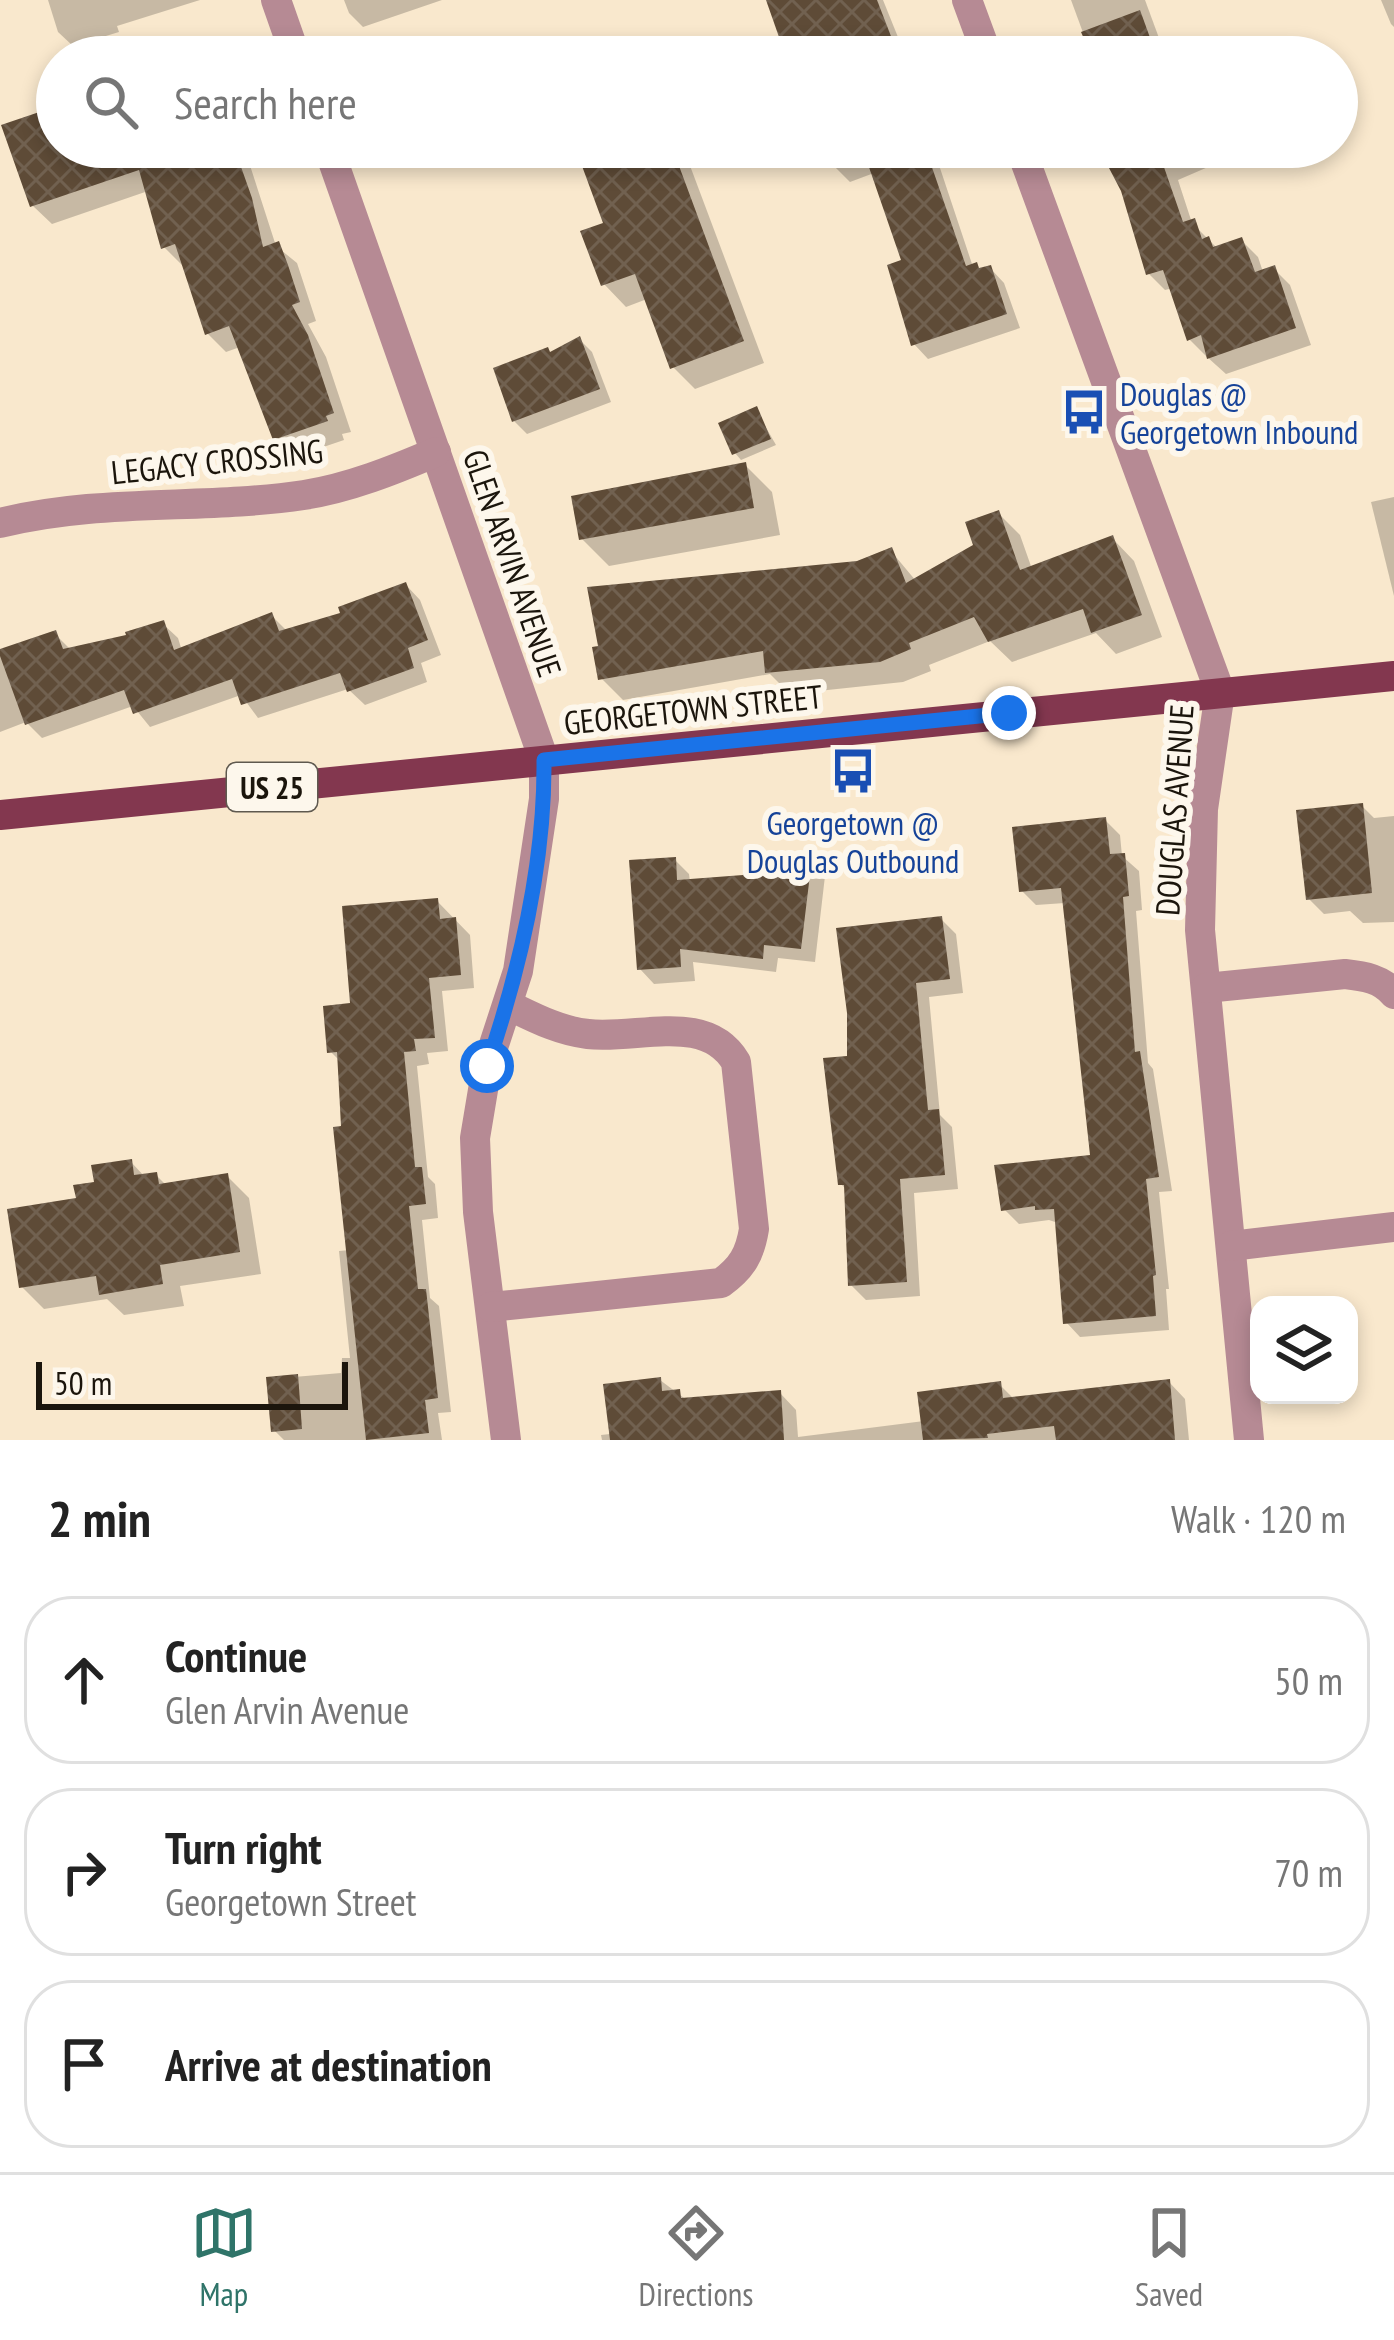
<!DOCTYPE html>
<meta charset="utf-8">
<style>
:root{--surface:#fff;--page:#f2f2f2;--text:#222;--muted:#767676;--line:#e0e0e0;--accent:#2f7469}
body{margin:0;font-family:"PT Sans Narrow",sans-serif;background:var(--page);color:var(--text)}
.controls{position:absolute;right:36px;bottom:36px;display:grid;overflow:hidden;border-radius:24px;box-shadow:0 6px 18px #0003}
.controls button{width:108px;height:108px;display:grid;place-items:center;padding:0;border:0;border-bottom:3px solid var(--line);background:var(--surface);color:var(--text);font:60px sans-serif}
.scale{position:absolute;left:36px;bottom:30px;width:312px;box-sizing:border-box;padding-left:12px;border:6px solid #1b150c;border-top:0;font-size:33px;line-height:42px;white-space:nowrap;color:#1b150c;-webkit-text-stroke:9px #fdf7ec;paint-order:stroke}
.stop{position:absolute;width:36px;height:36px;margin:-27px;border:9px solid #1a73e8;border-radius:50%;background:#fff}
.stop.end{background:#1a73e8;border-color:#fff;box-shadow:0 3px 12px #0008}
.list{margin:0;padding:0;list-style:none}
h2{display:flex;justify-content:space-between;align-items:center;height:156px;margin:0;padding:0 48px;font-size:51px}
h2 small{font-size:39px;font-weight:400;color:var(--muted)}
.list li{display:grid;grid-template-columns:78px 1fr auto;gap:36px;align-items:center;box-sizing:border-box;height:168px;margin:0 24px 24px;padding:0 24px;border:3px solid var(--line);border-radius:48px}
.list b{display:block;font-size:45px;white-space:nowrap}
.list p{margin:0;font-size:39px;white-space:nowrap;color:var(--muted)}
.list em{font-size:39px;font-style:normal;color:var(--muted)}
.icon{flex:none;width:66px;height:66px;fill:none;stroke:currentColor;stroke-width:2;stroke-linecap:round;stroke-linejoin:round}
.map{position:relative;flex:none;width:1394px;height:1440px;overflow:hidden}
.search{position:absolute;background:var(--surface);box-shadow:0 6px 18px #0003;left:36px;right:36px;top:36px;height:132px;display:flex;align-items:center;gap:30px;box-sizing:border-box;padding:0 42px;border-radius:66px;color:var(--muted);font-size:45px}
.sheet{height:732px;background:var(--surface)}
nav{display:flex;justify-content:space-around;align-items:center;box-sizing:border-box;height:168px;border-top:3px solid var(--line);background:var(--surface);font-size:33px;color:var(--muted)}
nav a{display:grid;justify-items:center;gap:6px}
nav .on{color:var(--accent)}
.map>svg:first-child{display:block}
</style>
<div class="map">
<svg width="1394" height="1440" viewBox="0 0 1394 1440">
<defs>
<pattern id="building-cross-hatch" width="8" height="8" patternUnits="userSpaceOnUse" patternTransform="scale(3)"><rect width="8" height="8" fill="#5e4b37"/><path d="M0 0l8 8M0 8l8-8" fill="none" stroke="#716150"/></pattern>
</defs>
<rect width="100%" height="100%" fill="#f9e8cd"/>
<g fill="#0003">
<polygon points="48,0 200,0 117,26 119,32 73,46 58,32"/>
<polygon points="344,0 442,0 363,27 349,13"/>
<polygon points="773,0 883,0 906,57 794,57"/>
<polygon points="1071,0 1145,0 1166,57 1092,57"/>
<polygon points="1381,0 1394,0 1394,27 1391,24"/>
<polygon points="1290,50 1296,57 1270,57"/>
<polygon points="57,109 57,147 268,147 247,156 276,246 297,263 316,321 308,324 326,357 351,432 342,434 344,440 294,457 275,438 240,347 226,352 207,333 183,266 164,247 148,191 52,224 33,206"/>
<polygon points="578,147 683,147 764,363 695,389 673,367 647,299 626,307 604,284 607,225"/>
<polygon points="828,147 933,147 973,267 981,271 990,268 1004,283 1020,328 928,359 914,344 905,262 874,173 850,182 835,167"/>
<polygon points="1102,147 1207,147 1215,164 1178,180 1192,223 1218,249 1241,240 1258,257 1263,272 1274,269 1290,285 1311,345 1226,374 1206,356 1190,340 1173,288 1165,290 1149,274 1123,190"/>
<polygon points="579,339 592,352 611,402 527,434 514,421 551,355"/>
<polygon points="756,410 776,445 741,460 735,453"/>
<polygon points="745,465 772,492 780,535 609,566 582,539"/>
<polygon points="1394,497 1394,596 1371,502"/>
<polygon points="998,513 1020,535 1032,569 1113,539 1134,561 1162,637 1116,654 1096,633 1012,662 990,641 929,665 931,671 903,682 790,694 770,674 623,700 601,678 891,551 916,581 977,547"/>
<polygon points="406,585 420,600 441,655 421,663 427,682 365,705 348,689 258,718 241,695 150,727 133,706 42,738 26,722 0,732 0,652 55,634 70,649 130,637 163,624 178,638 182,651 272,616 287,631 344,615"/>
<polygon points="1362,806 1374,818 1394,816 1394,922 1363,923 1350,911 1324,914 1309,899"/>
<polygon points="1105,820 1120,835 1122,856 1139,871 1142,910 1136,911 1148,1063 1153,1069 1172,1191 1159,1192 1169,1289 1166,1289 1169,1330 1080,1337 1066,1322 1058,1223 1049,1220 1019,1224 1004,1209 1093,1158 1065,903 1036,905 1022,891"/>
<polygon points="675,860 689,874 690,882 746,878 810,861 825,876 815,962 778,958 776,972 693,962 695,981 654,984 640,969"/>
<polygon points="437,901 470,935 474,988 442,991 448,1051 427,1053 429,1064 417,1066 428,1177 435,1184 438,1218 422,1220 430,1298 439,1306 451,1412 438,1413 442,1440 284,1440 274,1430 270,1379 341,1373 342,1358 350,1358 339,1251 350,1250 341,1062 330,1051 353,1006"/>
<polygon points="941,919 956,934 963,993 929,997 940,1115 952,1127 958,1189 914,1193 920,1296 866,1300 851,1285 847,1190 841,1184 850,1059"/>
<polygon points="131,1162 145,1177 156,1175 167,1186 227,1176 249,1198 261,1274 180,1286 184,1306 124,1315 107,1299 44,1309 22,1287 79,1201"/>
<polygon points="660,1380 688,1401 780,1393 796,1410 798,1437 924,1421 1000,1385 1015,1400 1169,1382 1185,1399 1189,1440 602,1440 601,1435 610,1434"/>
</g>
<g fill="url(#building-cross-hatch)">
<polygon points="766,0 877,0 899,57 786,57"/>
<polygon points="1140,10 1157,57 1092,57 1081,32"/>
<polygon points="57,106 57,147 234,147 252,198 263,247 279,241 288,265 300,302 292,305 308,335 334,413 326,416 328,421 273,440 229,326 205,335 175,244 161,249 139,170 30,207 1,125"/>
<polygon points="575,147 672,147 744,341 670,369 635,274 601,286 580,231 603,223"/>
<polygon points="862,147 925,147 966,266 977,262 979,268 991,265 1007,314 911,346 887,265 901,260"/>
<polygon points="1098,147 1157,147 1183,222 1195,218 1202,239 1209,236 1213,247 1242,237 1255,272 1275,265 1296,328 1207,359 1201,335 1187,341 1163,270 1146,275 1121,191"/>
<polygon points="580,336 600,389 512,422 493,368 548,347 550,352"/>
<polygon points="757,406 771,439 732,455 718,423"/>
<polygon points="746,462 754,508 579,540 571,496"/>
<polygon points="999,510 1020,570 1113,535 1142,615 1091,633 1083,609 988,642 974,617 909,643 911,649 880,662 765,673 763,651 598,680 592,647 598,646 587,587 857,561 892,547 906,583 973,545 965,522"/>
<polygon points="406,582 428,640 408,648 414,668 347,692 340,673 241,705 232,679 133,714 124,690 25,725 0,656 0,649 56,630 63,649 126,635 125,632 164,620 174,650 272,612 279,631 340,613 338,607"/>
<polygon points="1363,803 1372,893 1306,900 1296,810"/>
<polygon points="1106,817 1110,854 1125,853 1129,896 1123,897 1135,1052 1140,1051 1159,1177 1146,1179 1156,1275 1153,1276 1156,1316 1063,1324 1054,1209 1035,1210 1035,1206 1001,1211 994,1165 1090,1155 1061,888 1019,892 1012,827"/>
<polygon points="746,851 812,858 801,949 764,945 763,959 680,949 681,967 637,970 629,860 676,857 677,880 743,875"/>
<polygon points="438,898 440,919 456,917 461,975 429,978 435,1038 414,1039 416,1051 404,1052 415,1167 422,1167 426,1204 409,1206 418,1289 426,1289 438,1398 425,1400 429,1433 366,1440 333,1127 341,1126 337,1052 327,1053 323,1006 350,1003 342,906"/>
<polygon points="942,916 950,979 916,983 928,1110 939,1109 945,1175 900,1179 907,1282 848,1286 844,1185 838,1185 823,1058 847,1056 847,1013 836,928"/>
<polygon points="132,1159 134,1175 157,1172 159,1184 228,1173 240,1252 160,1265 163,1284 99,1295 96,1276 19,1288 7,1209 76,1198 73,1185 94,1182 91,1165"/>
<polygon points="298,1374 302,1429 271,1432 266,1377"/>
<polygon points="661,1377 662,1391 680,1389 681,1398 781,1390 784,1440 610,1440 603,1384"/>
<polygon points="1170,1379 1175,1440 1056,1440 1054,1426 987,1434 988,1438 923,1440 917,1392 1001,1381 1003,1398"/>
</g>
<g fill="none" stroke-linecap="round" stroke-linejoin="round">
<g stroke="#b68a94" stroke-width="30">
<polyline points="276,0 296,57"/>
<polyline points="967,0 988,57"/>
<polyline points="328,147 544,760 544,799 518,971 487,1066 475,1138 478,1212 506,1440"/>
<polyline points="1020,147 1220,692 1203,809 1200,930 1249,1440"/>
<path d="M0,523C100,498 204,510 304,495C349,488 394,470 436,452"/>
<path d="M1206,988L1345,974C1364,976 1382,979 1394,994"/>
<polyline points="1231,1246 1394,1227"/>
<path d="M491,1307L721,1283C742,1268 750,1254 754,1229L736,1062C706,1011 637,1040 588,1034C559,1031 533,1017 508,1005"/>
</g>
<polyline stroke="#83374f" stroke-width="30" points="0,815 1394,676"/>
</g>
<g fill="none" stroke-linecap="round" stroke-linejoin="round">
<path stroke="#1a73e8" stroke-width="15" d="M487,1066C520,969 545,863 544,760L1009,713"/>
</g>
<defs>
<g id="bus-bare" transform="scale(3.6)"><path d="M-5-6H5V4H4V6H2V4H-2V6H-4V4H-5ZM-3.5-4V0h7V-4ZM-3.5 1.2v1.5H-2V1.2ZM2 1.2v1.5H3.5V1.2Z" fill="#1a4fb4" stroke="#fdf7ec" stroke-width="2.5" paint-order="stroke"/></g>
</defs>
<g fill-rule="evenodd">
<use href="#bus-bare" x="1084" y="412"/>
<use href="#bus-bare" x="853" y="771"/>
</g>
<g text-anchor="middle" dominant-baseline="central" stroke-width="12" stroke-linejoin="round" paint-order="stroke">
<rect fill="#fdf7ec" stroke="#5f594f" stroke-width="3" x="227" y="763" width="90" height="48" rx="9"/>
<g font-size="30" font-weight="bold" fill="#1b150c">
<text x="272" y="787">US 25</text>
</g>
<g font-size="33" fill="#164399" stroke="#fdf7ec" text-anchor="start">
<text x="1120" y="393">Douglas @<tspan x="1120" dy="38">Georgetown Inbound</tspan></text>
<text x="853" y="822" text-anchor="middle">Georgetown @<tspan x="853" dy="38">Douglas Outbound</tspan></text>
</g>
<g font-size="33" fill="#1b150c" stroke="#fdf7ec">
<text transform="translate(217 461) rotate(-6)">LEGACY CROSSING</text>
<text transform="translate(513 563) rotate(71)">GLEN ARVIN AVENUE</text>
<text transform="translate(693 709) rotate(-6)">GEORGETOWN STREET</text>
<text transform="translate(1174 810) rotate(-86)">DOUGLAS AVENUE</text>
</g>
</g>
</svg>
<div class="controls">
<button><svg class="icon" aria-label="layers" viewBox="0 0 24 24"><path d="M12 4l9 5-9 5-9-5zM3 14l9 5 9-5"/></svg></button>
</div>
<div class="scale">50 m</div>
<div class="stop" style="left:487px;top:1066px"></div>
<div class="stop end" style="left:1009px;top:713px"></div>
<div class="search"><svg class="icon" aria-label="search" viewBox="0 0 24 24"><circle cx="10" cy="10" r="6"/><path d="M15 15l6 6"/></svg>Search here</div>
</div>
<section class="sheet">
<h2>2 min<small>Walk · 120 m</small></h2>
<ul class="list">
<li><svg class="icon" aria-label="ahead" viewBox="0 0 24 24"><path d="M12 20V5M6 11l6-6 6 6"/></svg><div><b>Continue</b><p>Glen Arvin Avenue</p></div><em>50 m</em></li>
<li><svg class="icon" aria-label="right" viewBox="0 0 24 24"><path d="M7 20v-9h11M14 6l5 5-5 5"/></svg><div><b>Turn right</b><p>Georgetown Street</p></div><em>70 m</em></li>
<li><svg class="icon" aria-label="arrive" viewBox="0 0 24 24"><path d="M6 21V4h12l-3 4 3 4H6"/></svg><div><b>Arrive at destination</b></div></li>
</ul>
</section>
<nav>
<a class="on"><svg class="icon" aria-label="map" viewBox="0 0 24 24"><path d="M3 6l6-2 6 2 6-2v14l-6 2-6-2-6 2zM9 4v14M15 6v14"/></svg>Map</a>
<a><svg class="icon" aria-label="directions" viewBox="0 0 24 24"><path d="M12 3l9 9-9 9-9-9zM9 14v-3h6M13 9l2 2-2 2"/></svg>Directions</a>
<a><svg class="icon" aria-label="saved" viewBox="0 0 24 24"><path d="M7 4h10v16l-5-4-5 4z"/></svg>Saved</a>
</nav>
